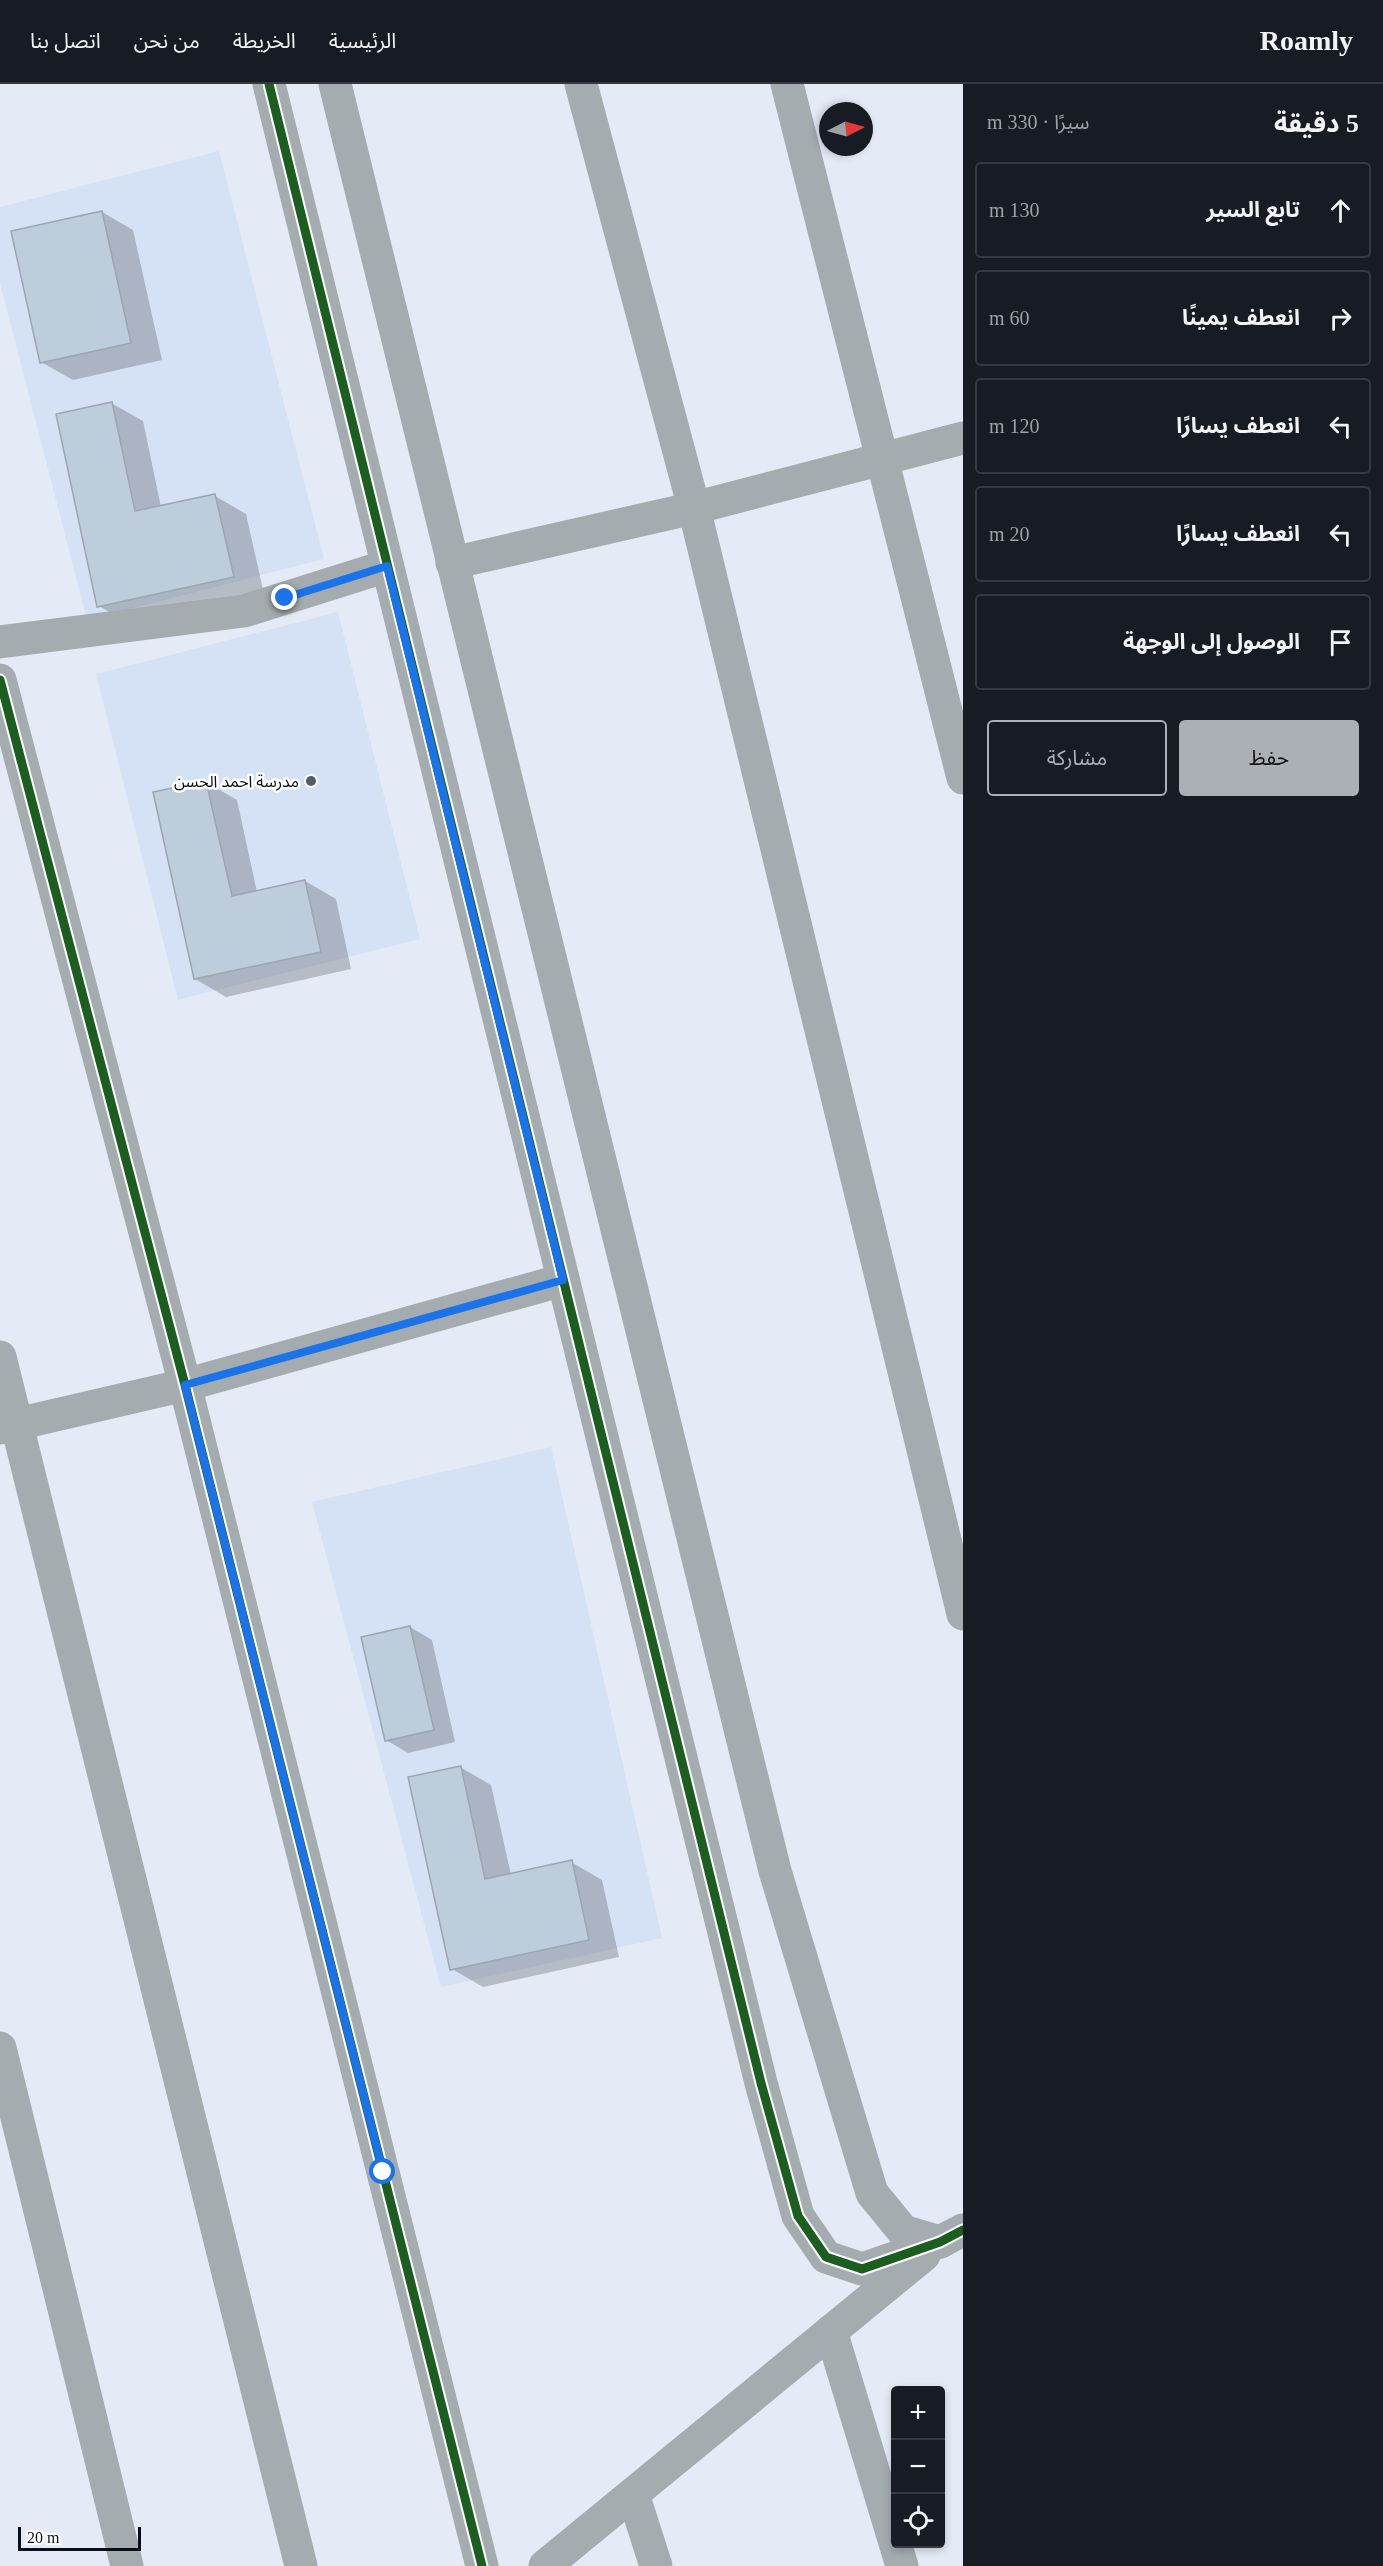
<!DOCTYPE html>
<html lang="ar">
<meta charset="utf-8">
<style>
:root{--surface:#171b24;--page:#20242c;--text:#f1f3f6;--muted:#9ea1a6;--line:#363941;--accent:#abafb6}
body{margin:0;font-family:"Times New Roman","Noto Sans Arabic",serif;background:var(--page);color:var(--text);direction:rtl}
.controls{position:absolute;right:18px;bottom:18px;display:grid;overflow:hidden;border-radius:6px;box-shadow:0 3px 9px #0003}
.controls button{width:54px;height:54px;display:grid;place-items:center;padding:0;border:0;border-bottom:2px solid var(--line);background:var(--surface);color:var(--text);font:30px sans-serif}
.compass{position:absolute;left:819px;top:18px;width:54px;height:54px;border-radius:50%;background:var(--surface);box-shadow:0 3px 9px #0003;rotate:84deg}
.scale{position:absolute;left:18px;bottom:15px;width:123px;box-sizing:border-box;padding-left:6px;border:3px solid #080f1a;border-top:0;font-size:16px;line-height:21px;white-space:nowrap;color:#080f1a;-webkit-text-stroke:4px #fff;paint-order:stroke}
.stop{position:absolute;width:18px;height:18px;margin:-14px;border:4px solid #1a73e8;border-radius:50%;background:#fff}
.stop.end{background:#1a73e8;border-color:#fff;box-shadow:0 2px 6px #0008}
.list{margin:0;padding:0;list-style:none}
h2{display:flex;justify-content:space-between;align-items:center;height:78px;margin:0;padding:0 24px;font-size:26px}
h2 small{font-size:20px;font-weight:400;color:var(--muted)}
.list li{display:grid;grid-template-columns:39px 1fr auto;gap:18px;align-items:center;box-sizing:border-box;height:96px;margin:0 12px 12px;padding:0 12px;border:2px solid var(--line);border-radius:6px}
.list b{display:block;font-size:22px;white-space:nowrap}
.list em{font-size:20px;font-style:normal;color:var(--muted)}
.actions{display:flex;gap:12px;padding:18px 24px}
.actions a{flex:1;padding:14px 0;border:2px solid var(--accent);border-radius:6px;text-align:center;font-size:21px;color:var(--accent)}
.actions .main{background:var(--accent);color:#111}
.icon{flex:none;width:33px;height:33px;fill:none;stroke:currentColor;stroke-width:2;stroke-linecap:round;stroke-linejoin:round}
.map{position:relative;flex:none;width:963px;height:2482px;overflow:hidden;direction:ltr}
header{display:flex;align-items:center;gap:36px;box-sizing:border-box;height:84px;padding:0 30px;background:var(--surface);border-bottom:2px solid var(--line)}
header strong{font-size:28px}
nav{display:flex;gap:33px;margin-inline-start:auto;font-size:21px}
main{display:flex}
aside{flex:1;background:var(--surface)}
.map>svg:first-child{display:block}
</style>
<header>
<strong>Roamly</strong>
<nav><a>الرئيسية</a><a>الخريطة</a><a>من نحن</a><a>اتصل بنا</a></nav>
</header>
<main>
<aside>
<h2>5 دقيقة<small>سيرًا · 330 m</small></h2>
<ul class="list">
<li><svg class="icon" aria-label="ahead" viewBox="0 0 24 24"><path d="M12 20V5M6 11l6-6 6 6"/></svg><div><b>تابع السير</b></div><em>130 m</em></li>
<li><svg class="icon" aria-label="right" viewBox="0 0 24 24"><path d="M7 20v-9h11M14 6l5 5-5 5"/></svg><div><b>انعطف يمينًا</b></div><em>60 m</em></li>
<li><svg class="icon" aria-label="left" viewBox="0 0 24 24"><path d="M17 20v-9H6M10 6l-5 5 5 5"/></svg><div><b>انعطف يسارًا</b></div><em>120 m</em></li>
<li><svg class="icon" aria-label="left" viewBox="0 0 24 24"><path d="M17 20v-9H6M10 6l-5 5 5 5"/></svg><div><b>انعطف يسارًا</b></div><em>20 m</em></li>
<li><svg class="icon" aria-label="arrive" viewBox="0 0 24 24"><path d="M6 21V4h12l-3 4 3 4H6"/></svg><div><b>الوصول إلى الوجهة</b></div></li>
</ul>
<div class="actions"><a class="main">حفظ</a><a>مشاركة</a></div>
</aside>
<div class="map">
<svg width="963" height="2482" viewBox="0 0 963 2482">
<rect width="100%" height="100%" fill="#e4ebf7"/>
<g fill="#d5e1f4">
<polygon points="219,67 324,475 87,536 0,199 0,123"/>
<polygon points="338,528 420,855 178,916 96,590"/>
<polygon points="551,1363 662,1854 441,1903 312,1418"/>
</g>
<g fill="#0003">
<polygon points="102,128 133,146 162,276 73,296 41,278"/>
<polygon points="111,319 143,337 161,423 215,412 246,430 264,510 130,540 99,522"/>
<polygon points="206,698 237,716 257,808 305,797 336,815 351,885 226,913 195,895"/>
<polygon points="410,1543 432,1556 455,1658 408,1669 386,1656"/>
<polygon points="460,1683 491,1701 511,1791 571,1778 602,1796 619,1873 483,1903 452,1885"/>
</g>
<g fill="#becddb" stroke="#9ca6b0" stroke-width="1.5">
<polygon points="102,127 131,259 40,279 11,147"/>
<polygon points="112,318 135,427 215,410 234,493 97,523 56,330"/>
<polygon points="206,697 232,812 305,796 321,868 194,895 153,708"/>
<polygon points="410,1542 434,1646 385,1657 361,1553"/>
<polygon points="461,1682 485,1795 572,1776 589,1856 450,1886 408,1693"/>
</g>
<g fill="none" stroke-linecap="round" stroke-linejoin="round">
<g stroke="#a4acaf" stroke-width="33">
<polyline points="269,0 761,1999 798,2132 826,2173 862,2185 940,2158 963,2146"/>
<polyline points="335,0 775,1787 872,2109 903,2147 940,2158"/>
<polyline points="581,0 694,424 963,1530"/>
<polyline points="787,0 963,694"/>
<polyline points="452,479 694,424 963,354"/>
<polyline points="0,558 244,527 387,482"/>
<polyline points="0,596 185,1301 482,2482"/>
<polyline points="0,1273 301,2482"/>
<polyline points="0,1344 185,1301 563,1196"/>
<polyline points="0,1964 127,2482"/>
<polyline points="831,2247 902,2482"/>
<polyline points="633,2410 656,2482"/>
<polyline points="545,2482 924,2171"/>
</g>
<g stroke="#fff" stroke-width="13">
<g id="cycleway">
<polyline points="269,0 761,1999 798,2132 826,2173 862,2185 940,2158 963,2146"/>
<polyline points="0,596 185,1301 482,2482"/>
</g>
</g>
<use href="#cycleway" stroke="#1b5e20" stroke-width="9"/>
</g>
<g fill="none" stroke-linecap="round" stroke-linejoin="round">
<polyline stroke="#1a73e8" stroke-width="8" points="285,514 387,482 563,1196 185,1301 383,2088"/>
</g>
<circle fill="#555c67" stroke="#fff" stroke-width="2" cx="311" cy="697" r="6"/>
<g text-anchor="middle" dominant-baseline="central" stroke-width="5" stroke-linejoin="round" paint-order="stroke">
<g font-size="16" fill="#080f1a" stroke="#fff" text-anchor="end">
<text x="299" y="697">مدرسة احمد الحسن</text>
</g>
</g>
</svg>
<div class="controls">
<button>+</button>
<button>−</button>
<button><svg class="icon" aria-label="locate" viewBox="0 0 24 24"><circle cx="12" cy="12" r="6"/><path d="M12 2v4M12 18v4M2 12h4M18 12h4"/></svg></button>
</div>
<svg class="compass" viewBox="-18 -18 36 36"><path d="M0-13l5 13h-10z" fill="#e53935"/><path d="M0 13l5-13h-10z" fill="#9ea1a6"/></svg>
<div class="scale">20 m</div>
<div class="stop" style="left:383px;top:2088px"></div>
<div class="stop end" style="left:285px;top:514px"></div>
</div>
</main>
